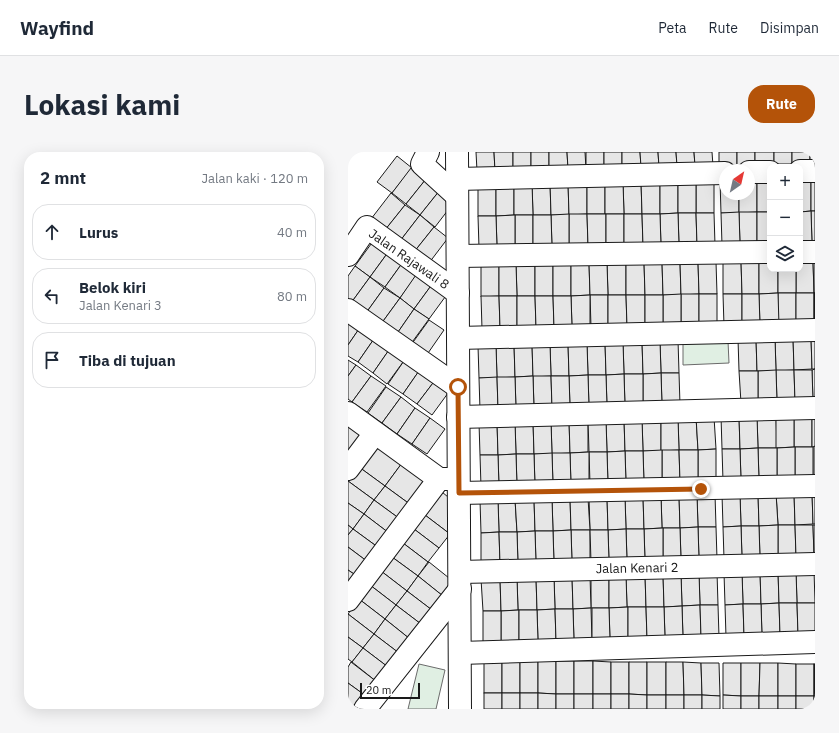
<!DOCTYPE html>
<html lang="id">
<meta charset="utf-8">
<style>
:root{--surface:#fff;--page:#f6f6f7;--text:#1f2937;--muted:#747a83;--line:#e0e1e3;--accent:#b45309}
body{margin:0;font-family:"IBM Plex Sans",sans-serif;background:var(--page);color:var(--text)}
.controls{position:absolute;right:12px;top:12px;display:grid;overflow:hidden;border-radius:8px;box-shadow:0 4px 16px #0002}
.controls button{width:36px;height:36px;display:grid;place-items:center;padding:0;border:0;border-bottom:1px solid var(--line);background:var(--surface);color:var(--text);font:20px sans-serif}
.compass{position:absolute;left:371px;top:12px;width:36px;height:36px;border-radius:50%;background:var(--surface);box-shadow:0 4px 16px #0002;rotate:34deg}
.scale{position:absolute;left:12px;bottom:10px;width:60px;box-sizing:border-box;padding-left:4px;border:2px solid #1a1a1a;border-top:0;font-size:11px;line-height:14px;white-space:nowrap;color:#1a1a1a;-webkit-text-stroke:3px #fff;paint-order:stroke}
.stop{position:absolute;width:12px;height:12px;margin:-9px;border:3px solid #b45309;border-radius:50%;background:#fff}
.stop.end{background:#b45309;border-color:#fff;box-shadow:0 1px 4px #0008}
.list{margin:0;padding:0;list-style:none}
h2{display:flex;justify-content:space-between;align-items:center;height:52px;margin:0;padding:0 16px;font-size:17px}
h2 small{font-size:13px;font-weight:400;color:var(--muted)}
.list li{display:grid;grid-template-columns:26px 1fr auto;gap:12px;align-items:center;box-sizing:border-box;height:56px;margin:0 8px 8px;padding:0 8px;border:1px solid var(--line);border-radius:16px}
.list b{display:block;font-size:15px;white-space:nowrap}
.list p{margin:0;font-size:13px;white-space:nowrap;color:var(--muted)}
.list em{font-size:13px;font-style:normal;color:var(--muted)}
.icon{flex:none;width:22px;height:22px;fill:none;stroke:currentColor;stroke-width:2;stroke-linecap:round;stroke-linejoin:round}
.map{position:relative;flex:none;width:467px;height:557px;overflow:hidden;border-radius:16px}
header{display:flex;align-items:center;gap:24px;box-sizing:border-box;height:56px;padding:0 20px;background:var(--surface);border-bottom:1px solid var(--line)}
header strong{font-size:19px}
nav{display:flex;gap:22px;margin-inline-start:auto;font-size:14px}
.intro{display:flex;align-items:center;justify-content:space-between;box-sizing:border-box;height:96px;padding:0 24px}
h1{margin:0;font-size:28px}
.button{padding:10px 18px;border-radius:16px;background:var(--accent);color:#fff;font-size:14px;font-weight:700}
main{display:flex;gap:24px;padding:0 24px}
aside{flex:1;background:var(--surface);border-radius:16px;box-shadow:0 4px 16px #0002}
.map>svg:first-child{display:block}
</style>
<header>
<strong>Wayfind</strong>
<nav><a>Peta</a><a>Rute</a><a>Disimpan</a></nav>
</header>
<div class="intro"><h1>Lokasi kami</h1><a class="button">Rute</a></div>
<main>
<aside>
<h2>2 mnt<small>Jalan kaki · 120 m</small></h2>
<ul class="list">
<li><svg class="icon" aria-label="ahead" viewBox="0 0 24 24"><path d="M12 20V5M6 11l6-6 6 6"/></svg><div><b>Lurus</b></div><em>40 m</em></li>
<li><svg class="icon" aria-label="left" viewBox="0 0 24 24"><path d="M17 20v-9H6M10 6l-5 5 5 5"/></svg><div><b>Belok kiri</b><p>Jalan Kenari 3</p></div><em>80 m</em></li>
<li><svg class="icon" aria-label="arrive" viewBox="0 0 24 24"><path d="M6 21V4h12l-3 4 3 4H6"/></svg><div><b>Tiba di tujuan</b></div></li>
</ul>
</aside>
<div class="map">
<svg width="467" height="557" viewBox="0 0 467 557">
<rect width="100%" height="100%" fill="#fff"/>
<g fill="#e0efe3" stroke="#6a6a6a">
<polygon points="380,189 381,211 335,213 335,191"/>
<polygon points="71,512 97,518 88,557 60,557"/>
</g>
<g fill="#e6e6e6" stroke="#1a1a1a">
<polygon points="128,0 146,0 147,19 129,19"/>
<polygon points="146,0 165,0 165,19 147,19"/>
<polygon points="165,0 183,0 183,18 165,19"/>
<rect x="183" y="0" width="18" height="18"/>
<polygon points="201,0 219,0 220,17 201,18"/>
<polygon points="219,0 237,0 238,17 220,17"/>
<polygon points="238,0 256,0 256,16 238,17"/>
<rect x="256" y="0" width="18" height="16"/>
<polygon points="274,0 292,0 293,15 274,16"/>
<polygon points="292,0 310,0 311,15 293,15"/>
<polygon points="310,0 328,0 329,14 311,15"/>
<polygon points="328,0 346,0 347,14 329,14"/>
<polygon points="346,0 364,0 365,14 347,14"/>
<rect x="371" y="0" width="18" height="13"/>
<rect x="389" y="0" width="18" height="13"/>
<polygon points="407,0 426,0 426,12 407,13"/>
<rect x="426" y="0" width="18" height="12"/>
<polygon points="444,0 462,0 462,11 444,12"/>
<rect x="462" y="0" width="5" height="11"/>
<polygon points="49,4 64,16 44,41 29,30"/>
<polygon points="63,16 78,27 58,52 44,41"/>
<polygon points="78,27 92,38 72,63 58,52"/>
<polygon points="452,27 463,27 463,59 452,60"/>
<rect x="463" y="27" width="4" height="32"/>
<polygon points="366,28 366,61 348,61 348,29"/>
<polygon points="372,28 377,28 377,42 391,42 391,61 373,61"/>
<polygon points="401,28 409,28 409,60 391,61 391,42 401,42"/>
<rect x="409" y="28" width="13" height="32"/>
<polygon points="293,29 294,62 276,62 275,30"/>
<polygon points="293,29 312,29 312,62 294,62"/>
<polygon points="312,29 330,29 330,61 312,62"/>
<rect x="330" y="29" width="18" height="32"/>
<polygon points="202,30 203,63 185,63 184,31"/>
<polygon points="202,30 220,30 221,63 203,63"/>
<polygon points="220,30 239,30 239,62 221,63"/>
<rect x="239" y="30" width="18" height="32"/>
<polygon points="257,30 275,30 276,62 257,62"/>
<rect x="130" y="31" width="18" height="33"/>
<polygon points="148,31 166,31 166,63 148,64"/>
<polygon points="166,31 184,31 185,63 166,63"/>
<polygon points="92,38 107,49 87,75 72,63"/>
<polygon points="43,41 57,53 37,78 23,67"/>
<polygon points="57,53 72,63 52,89 37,78"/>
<polygon points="463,59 467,59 467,91 464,91"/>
<polygon points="463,59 464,91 452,92 452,60"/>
<polygon points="391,60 409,60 409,92 392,92"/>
<polygon points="391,60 392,92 374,93 373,61"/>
<rect x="409" y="60" width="13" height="32"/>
<polygon points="330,61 348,61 349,93 331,93"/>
<polygon points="330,61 331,93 313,94 312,62"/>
<polygon points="348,61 366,61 367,93 349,93"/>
<polygon points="221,62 239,62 240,94 221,95"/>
<polygon points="221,62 221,95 204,95 203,63"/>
<polygon points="239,62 258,62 258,94 240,94"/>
<rect x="258" y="62" width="18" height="32"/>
<polygon points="276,62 294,62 295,94 276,94"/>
<polygon points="294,62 312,62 313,94 295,94"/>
<polygon points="72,63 86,75 66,100 52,89"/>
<rect x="167" y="63" width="18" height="32"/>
<polygon points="167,63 167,95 149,95 148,64"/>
<polygon points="185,63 203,63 204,95 185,95"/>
<polygon points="130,64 148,64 149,95 131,96"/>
<polygon points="86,75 100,86 81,111 66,100"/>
<polygon points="26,88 41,99 22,125 7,114"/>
<polygon points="41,99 55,110 37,135 22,125"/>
<polygon points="393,109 394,142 375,142 375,110"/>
<polygon points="393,109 411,109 411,142 394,142"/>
<polygon points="411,109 422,109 422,117 430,117 430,141 411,142"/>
<polygon points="452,109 465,109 466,141 448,141 448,117 452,117"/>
<polygon points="465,109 467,109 467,141 466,141"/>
<polygon points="55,110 71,120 52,146 37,135"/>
<polygon points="278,110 278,143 260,143 259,111"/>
<polygon points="278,110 296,110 297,143 278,143"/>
<polygon points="296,110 314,110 315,143 297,143"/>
<polygon points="314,110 332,110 333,143 315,143"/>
<polygon points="332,110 350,110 351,142 333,143"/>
<polygon points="350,110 368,110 369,142 351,142"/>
<polygon points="187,111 187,144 169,144 168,112"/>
<rect x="187" y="111" width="18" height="33"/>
<rect x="205" y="111" width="18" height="33"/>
<polygon points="223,111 241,111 242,143 223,144"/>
<polygon points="241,111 259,111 260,143 242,143"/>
<polygon points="133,112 151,112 151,144 133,145"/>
<polygon points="151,112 168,112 169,144 151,144"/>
<polygon points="7,114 22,125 3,151 0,148 0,124"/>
<rect x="430" y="117" width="18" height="24"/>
<polygon points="70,120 85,131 66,157 52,146"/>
<polygon points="22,125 36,136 18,161 3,151"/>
<polygon points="85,131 100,141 81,167 66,157"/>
<polygon points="36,136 52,146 33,172 18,161"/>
<polygon points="430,141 448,141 448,173 430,174"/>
<polygon points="430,141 431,173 412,174 411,142"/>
<rect x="448" y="141" width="18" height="32"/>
<rect x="466" y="141" width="1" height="32"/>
<rect x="333" y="142" width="18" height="32"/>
<polygon points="333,142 333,174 315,174 315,143"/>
<rect x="351" y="142" width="18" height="32"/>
<polygon points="375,142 394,142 394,174 376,174"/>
<polygon points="394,142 411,142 412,174 394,174"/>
<polygon points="242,143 260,143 260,175 243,175"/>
<polygon points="242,143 242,175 224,175 223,144"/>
<polygon points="260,143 278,143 279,175 260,175"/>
<polygon points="278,143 297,143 297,175 279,175"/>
<polygon points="297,143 315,143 315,174 297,175"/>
<polygon points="133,144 151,144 152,176 134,177"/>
<polygon points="151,144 169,144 169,176 152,176"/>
<polygon points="169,144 187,144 188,176 169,176"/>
<polygon points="187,144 205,144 206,176 188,176"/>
<polygon points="205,144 223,144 224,175 206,176"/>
<polygon points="52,146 66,157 48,183 33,172"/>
<polygon points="66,157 81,167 62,193 48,183"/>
<polygon points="0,165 13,174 0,193"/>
<polygon points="81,168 96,178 78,204 63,193"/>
<polygon points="13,174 28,184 10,210 0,204 0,193"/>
<polygon points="28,184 43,195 25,221 10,210"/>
<polygon points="445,185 446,218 428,219 427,186"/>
<polygon points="445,185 463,185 464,217 446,218"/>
<polygon points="463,185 467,185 467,217 464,217"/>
<polygon points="408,186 409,219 391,219 390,187"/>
<polygon points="408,186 427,186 428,219 409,219"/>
<polygon points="330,188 331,221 313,221 312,189"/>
<polygon points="294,189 295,222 276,222 275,190"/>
<polygon points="294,189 312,189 313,221 295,222"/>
<polygon points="257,190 258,223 240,223 239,191"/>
<polygon points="257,190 275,190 276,222 258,223"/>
<polygon points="220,191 221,224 203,224 202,192"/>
<polygon points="220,191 239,191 240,223 221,224"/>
<polygon points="166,192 167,225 149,226 148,193"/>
<polygon points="166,192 184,192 185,224 167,225"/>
<polygon points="184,192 202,192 203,224 185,225"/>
<polygon points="148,193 149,226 131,226 130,194"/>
<polygon points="43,195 58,206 39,232 25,221"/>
<polygon points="58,206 73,216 55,242 40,232"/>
<polygon points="0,208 8,213 0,224"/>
<polygon points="8,213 23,224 4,250 0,247 0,224"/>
<polygon points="73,216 88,227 69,252 55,242"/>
<polygon points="467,217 467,249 465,249 464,218"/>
<polygon points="428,218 446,218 447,250 429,250"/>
<polygon points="428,218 429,250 410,251 410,219"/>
<polygon points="446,218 464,218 465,249 447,250"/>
<polygon points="391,219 410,219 410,251 393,251"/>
<polygon points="313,221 331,221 332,253 314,253"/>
<polygon points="313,221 314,253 295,253 295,222"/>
<polygon points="276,222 295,222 295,253 277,254"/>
<polygon points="276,222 277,254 259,254 258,223"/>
<polygon points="240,223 258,223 259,254 241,255"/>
<polygon points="240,223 241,255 222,255 221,224"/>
<polygon points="23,224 38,234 19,260 4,250"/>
<polygon points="185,224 203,224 204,256 186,256"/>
<polygon points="185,224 186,257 168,257 167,225"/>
<polygon points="203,224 221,224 222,255 204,256"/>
<polygon points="149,225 150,257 132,258 131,226"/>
<polygon points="149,225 167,225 168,257 150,257"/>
<polygon points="88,227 103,237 84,263 69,252"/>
<polygon points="38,235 53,245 34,271 20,261"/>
<polygon points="53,245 67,256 49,282 34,271"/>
<polygon points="67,256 82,266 64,292 49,282"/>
<polygon points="464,262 464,295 446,295 446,263"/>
<rect x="464" y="262" width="3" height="33"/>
<polygon points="428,263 429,296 410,296 409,264"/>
<polygon points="428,263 446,263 446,295 428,296"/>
<polygon points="373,264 391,264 392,297 374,297"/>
<polygon points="391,264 409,264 410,296 392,297"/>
<polygon points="348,265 350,298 331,298 330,266"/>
<polygon points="348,265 366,265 368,297 350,298"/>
<polygon points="82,266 97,277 79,302 64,292"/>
<polygon points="313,266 313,299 295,299 294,267"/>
<polygon points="313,266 330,266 331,298 313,299"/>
<polygon points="276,267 277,299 259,300 258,268"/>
<polygon points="276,267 294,267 295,299 277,299"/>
<polygon points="221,268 222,301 204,302 203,269"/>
<polygon points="221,268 240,268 240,300 222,301"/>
<polygon points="240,268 258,268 259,300 241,300"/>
<polygon points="185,269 186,302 168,302 167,270"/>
<polygon points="185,269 203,269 204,302 186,302"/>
<polygon points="149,270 150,303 132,303 131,271"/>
<polygon points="149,270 167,270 168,302 150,303"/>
<polygon points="0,271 15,283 0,303"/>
<polygon points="28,291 54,311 37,334 11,315"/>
<polygon points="467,294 467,327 465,327 465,295"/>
<rect x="447" y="295" width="18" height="32"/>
<polygon points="447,295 447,327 429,327 429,296"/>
<polygon points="410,296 429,296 429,327 411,328"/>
<polygon points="410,296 411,328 393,328 392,297"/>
<polygon points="368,297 368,329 350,329 350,298"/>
<polygon points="374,297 392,297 393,328 375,329"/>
<polygon points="314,298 331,298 332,330 314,330"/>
<polygon points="314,298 314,330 296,331 295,299"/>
<polygon points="331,298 350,298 350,329 332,330"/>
<polygon points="277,299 295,299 296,331 278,331"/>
<polygon points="277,299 278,331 260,332 259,300"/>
<polygon points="241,300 259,300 260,332 242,332"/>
<polygon points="241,300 241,332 223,333 222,301"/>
<polygon points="204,301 222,301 223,333 205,333"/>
<polygon points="204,301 205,333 187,334 186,302"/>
<polygon points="168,302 186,302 187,334 169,334"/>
<polygon points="168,302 169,334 151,335 150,303"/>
<polygon points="132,303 150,303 151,335 133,335"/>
<polygon points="54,311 80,330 63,353 37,334"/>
<polygon points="11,315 37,334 26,348 0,329"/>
<polygon points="0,329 26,348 16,362 0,351"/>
<polygon points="37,334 63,353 52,367 26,348"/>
<polygon points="94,340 106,350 102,382 77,363"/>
<polygon points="446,340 447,373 430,373 428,341"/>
<polygon points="446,340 464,340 465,372 447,373"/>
<polygon points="464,340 467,340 467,372 465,372"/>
<polygon points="410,341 411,374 393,374 392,342"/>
<polygon points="410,341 428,341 430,373 411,374"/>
<polygon points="367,342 368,375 350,375 349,343"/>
<polygon points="374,342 392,342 393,374 375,375"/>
<polygon points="331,343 332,376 314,376 313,344"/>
<polygon points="331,343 349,343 350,375 332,376"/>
<polygon points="295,344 296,377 278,377 277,345"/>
<polygon points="295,344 313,344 314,376 296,377"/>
<polygon points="259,345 260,378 242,378 241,346"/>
<polygon points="259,345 277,345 278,377 260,378"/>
<polygon points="222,346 223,378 205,379 204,347"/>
<polygon points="222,346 240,346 242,378 223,378"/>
<polygon points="167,347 169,380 151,380 150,348"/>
<polygon points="167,347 186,347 187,379 169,380"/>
<polygon points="186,347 204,347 205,379 187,379"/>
<polygon points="26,348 52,367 41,381 16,362"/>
<polygon points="132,348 150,348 151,380 133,381"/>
<polygon points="0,351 16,362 5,377 0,373"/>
<polygon points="16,362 41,381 31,396 5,377"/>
<polygon points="77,363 102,382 91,396 66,377"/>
<polygon points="0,373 5,377 0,383"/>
<polygon points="430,373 447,373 448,405 430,405"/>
<polygon points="430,373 430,405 412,406 411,374"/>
<polygon points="447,373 465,373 466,404 448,405"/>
<polygon points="465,373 467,373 467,404 466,404"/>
<polygon points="393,374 411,374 412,406 394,406"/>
<polygon points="393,374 394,406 376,407 375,375"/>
<polygon points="350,375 368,375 369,407 351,407"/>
<polygon points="350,375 351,407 333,408 332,376"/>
<polygon points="315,376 332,376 333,408 315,408"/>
<polygon points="315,376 315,408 297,409 296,377"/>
<polygon points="5,377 31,396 20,410 0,395 0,383"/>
<polygon points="66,377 91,396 80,410 55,391"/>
<polygon points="278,377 296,377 297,409 279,409"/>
<polygon points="278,377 279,409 261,409 260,378"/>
<polygon points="223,378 242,378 242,410 224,410"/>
<polygon points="223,378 224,410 206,411 205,379"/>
<polygon points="242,378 260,378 261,409 243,410"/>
<polygon points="187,379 205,379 206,411 188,411"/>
<polygon points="187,379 188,411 170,412 169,380"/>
<polygon points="151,380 152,412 133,413 133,381"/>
<polygon points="151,380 169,380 170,412 152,412"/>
<polygon points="55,391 80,410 70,424 44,405"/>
<polygon points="0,395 20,410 9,424 0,418"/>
<polygon points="44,405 70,424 59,439 33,419"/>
<polygon points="81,410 106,430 95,444 70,424"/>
<polygon points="0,418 9,424 0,437"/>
<polygon points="466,418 467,451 449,451 448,419"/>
<polygon points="33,419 59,439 48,453 22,433"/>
<polygon points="412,419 413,452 395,452 394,420"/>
<polygon points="412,419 430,419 431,451 413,452"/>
<polygon points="430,419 448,419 449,451 431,451"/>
<polygon points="369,420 370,453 352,453 351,421"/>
<polygon points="394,420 395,452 377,453 376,421"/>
<polygon points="351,421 352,453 334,454 333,422"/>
<polygon points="297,422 298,455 279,455 278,423"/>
<polygon points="297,422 315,422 316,455 298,455"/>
<polygon points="315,422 333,422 334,454 316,455"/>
<polygon points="261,423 261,456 243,456 243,424"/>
<polygon points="261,423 278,423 279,455 261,456"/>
<polygon points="70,424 95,444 84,458 59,439"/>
<polygon points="224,424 225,457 207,457 206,425"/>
<polygon points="224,424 242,424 243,456 225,457"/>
<polygon points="188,425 189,458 170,458 169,426"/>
<polygon points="188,425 206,425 207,457 189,458"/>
<polygon points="152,426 153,459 135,459 133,427"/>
<polygon points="152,426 169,426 170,458 153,459"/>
<polygon points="22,433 48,453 37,467 11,447"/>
<polygon points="59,439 84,458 73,472 48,453"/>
<polygon points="11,447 37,467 26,482 0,462"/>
<polygon points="431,451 432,483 414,484 413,452"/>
<polygon points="431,451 449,451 450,483 432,483"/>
<polygon points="449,451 467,451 467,482 450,483"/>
<polygon points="395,452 396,484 378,485 377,453"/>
<polygon points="395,452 413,452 414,484 396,484"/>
<polygon points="48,453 73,472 62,487 37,467"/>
<polygon points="352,453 353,485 335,486 334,454"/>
<polygon points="352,453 370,453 371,485 353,485"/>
<polygon points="334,454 335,486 317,486 316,455"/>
<polygon points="280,455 280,487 262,488 261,456"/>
<polygon points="280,455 298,455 299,487 280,487"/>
<polygon points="298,455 316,455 317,486 299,487"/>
<polygon points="243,456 244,488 226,489 225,457"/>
<polygon points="244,456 261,456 262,488 244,488"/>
<polygon points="207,457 208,489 190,489 189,458"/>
<polygon points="207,457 225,457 226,489 208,489"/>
<polygon points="171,458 171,490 153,490 153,459"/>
<polygon points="171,458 189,458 190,489 171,490"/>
<polygon points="135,459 153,459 153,490 135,491"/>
<polygon points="0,462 26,482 15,496 0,485"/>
<polygon points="37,467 62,487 51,501 26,482"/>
<polygon points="26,482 51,501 40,515 15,496"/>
<polygon points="0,485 15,496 4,510 0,507"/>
<polygon points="15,496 40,515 29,530 4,510"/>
<rect x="136" y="508" width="18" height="33"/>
<polygon points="154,508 172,509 172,541 154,541"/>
<rect x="172" y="509" width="18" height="32"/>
<polygon points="190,509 208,509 208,542 190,541"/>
<rect x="208" y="509" width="18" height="33"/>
<rect x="226" y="509" width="19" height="33"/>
<polygon points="245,509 263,510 263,542 245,542"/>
<polygon points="3,510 29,530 18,544 0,531 0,515"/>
<rect x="263" y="510" width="18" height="32"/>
<polygon points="281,510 299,510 299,543 281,542"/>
<rect x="299" y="510" width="19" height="33"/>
<polygon points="318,510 335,510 336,543 318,543"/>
<polygon points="335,510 353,511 354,543 336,543"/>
<polygon points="353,511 371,511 372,544 354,543"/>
<polygon points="375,511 393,511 393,544 375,543"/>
<polygon points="393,511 412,511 411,544 393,544"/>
<polygon points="412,511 430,511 430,544 411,544"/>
<polygon points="430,511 448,512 448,544 430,544"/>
<rect x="448" y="512" width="18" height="32"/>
<rect x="466" y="512" width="1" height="32"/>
<polygon points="0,531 18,544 8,557 5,557 0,554"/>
<rect x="136" y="541" width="18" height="16"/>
<rect x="154" y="541" width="18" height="16"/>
<rect x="172" y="541" width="18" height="16"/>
<polygon points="190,541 208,542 208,557 190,557"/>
<rect x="208" y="542" width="18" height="15"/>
<rect x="226" y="542" width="19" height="15"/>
<rect x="245" y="542" width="18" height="15"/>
<rect x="263" y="542" width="18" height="15"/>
<polygon points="281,542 299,543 299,557 281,557"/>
<rect x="299" y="543" width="19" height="14"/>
<rect x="318" y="543" width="18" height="14"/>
<rect x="336" y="543" width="18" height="14"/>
<polygon points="354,543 372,544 372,557 354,557"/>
<polygon points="375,543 393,544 393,557 375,557"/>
<rect x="393" y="544" width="18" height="13"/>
<rect x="411" y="544" width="19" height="13"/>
<rect x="430" y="544" width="18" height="13"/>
<rect x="448" y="544" width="18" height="13"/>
<rect x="466" y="544" width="1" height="13"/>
</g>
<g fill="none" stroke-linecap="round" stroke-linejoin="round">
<g stroke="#1a1a1a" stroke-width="24">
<g id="minor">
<polyline points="80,0 74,12 109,44"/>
<polyline points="109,0 112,557"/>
<polyline points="452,19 467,19"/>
<polyline points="401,20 422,20"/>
<polyline points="109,27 377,21"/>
<polyline points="452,100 467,100"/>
<polyline points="0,103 19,75 110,141"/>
<polyline points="110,104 422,100"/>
<polyline points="0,158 110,235"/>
<polyline points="110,186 467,178"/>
<polyline points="0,261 91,327 106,327"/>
<polyline points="110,265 467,256"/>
<polyline points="0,317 27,281"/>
<polyline points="111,341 467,334"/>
<polyline points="112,420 467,412"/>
<polyline points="0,448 91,327"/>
<polyline points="112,501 467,490"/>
<polyline points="17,557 112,437"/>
</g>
</g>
<use href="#minor" stroke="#fff" stroke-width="22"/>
</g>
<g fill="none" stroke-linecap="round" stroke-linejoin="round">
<polyline stroke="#b45309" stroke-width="5" points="110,235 111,341 353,337"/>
</g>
<g text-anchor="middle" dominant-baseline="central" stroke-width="3" stroke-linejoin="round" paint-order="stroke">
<g font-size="13" fill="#1a1a1a" stroke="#fff">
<text transform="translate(61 107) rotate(35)">Jalan Rajawali 8</text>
<text transform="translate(289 416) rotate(-1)">Jalan Kenari 2</text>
</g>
</g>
</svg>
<div class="controls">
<button>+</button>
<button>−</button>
<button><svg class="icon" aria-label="layers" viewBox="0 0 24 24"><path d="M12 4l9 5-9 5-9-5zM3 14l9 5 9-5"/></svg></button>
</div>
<svg class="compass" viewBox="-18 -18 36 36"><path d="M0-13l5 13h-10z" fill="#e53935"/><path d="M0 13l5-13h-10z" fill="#747a83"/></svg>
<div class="scale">20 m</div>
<div class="stop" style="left:110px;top:235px"></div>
<div class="stop end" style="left:353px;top:337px"></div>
</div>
</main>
